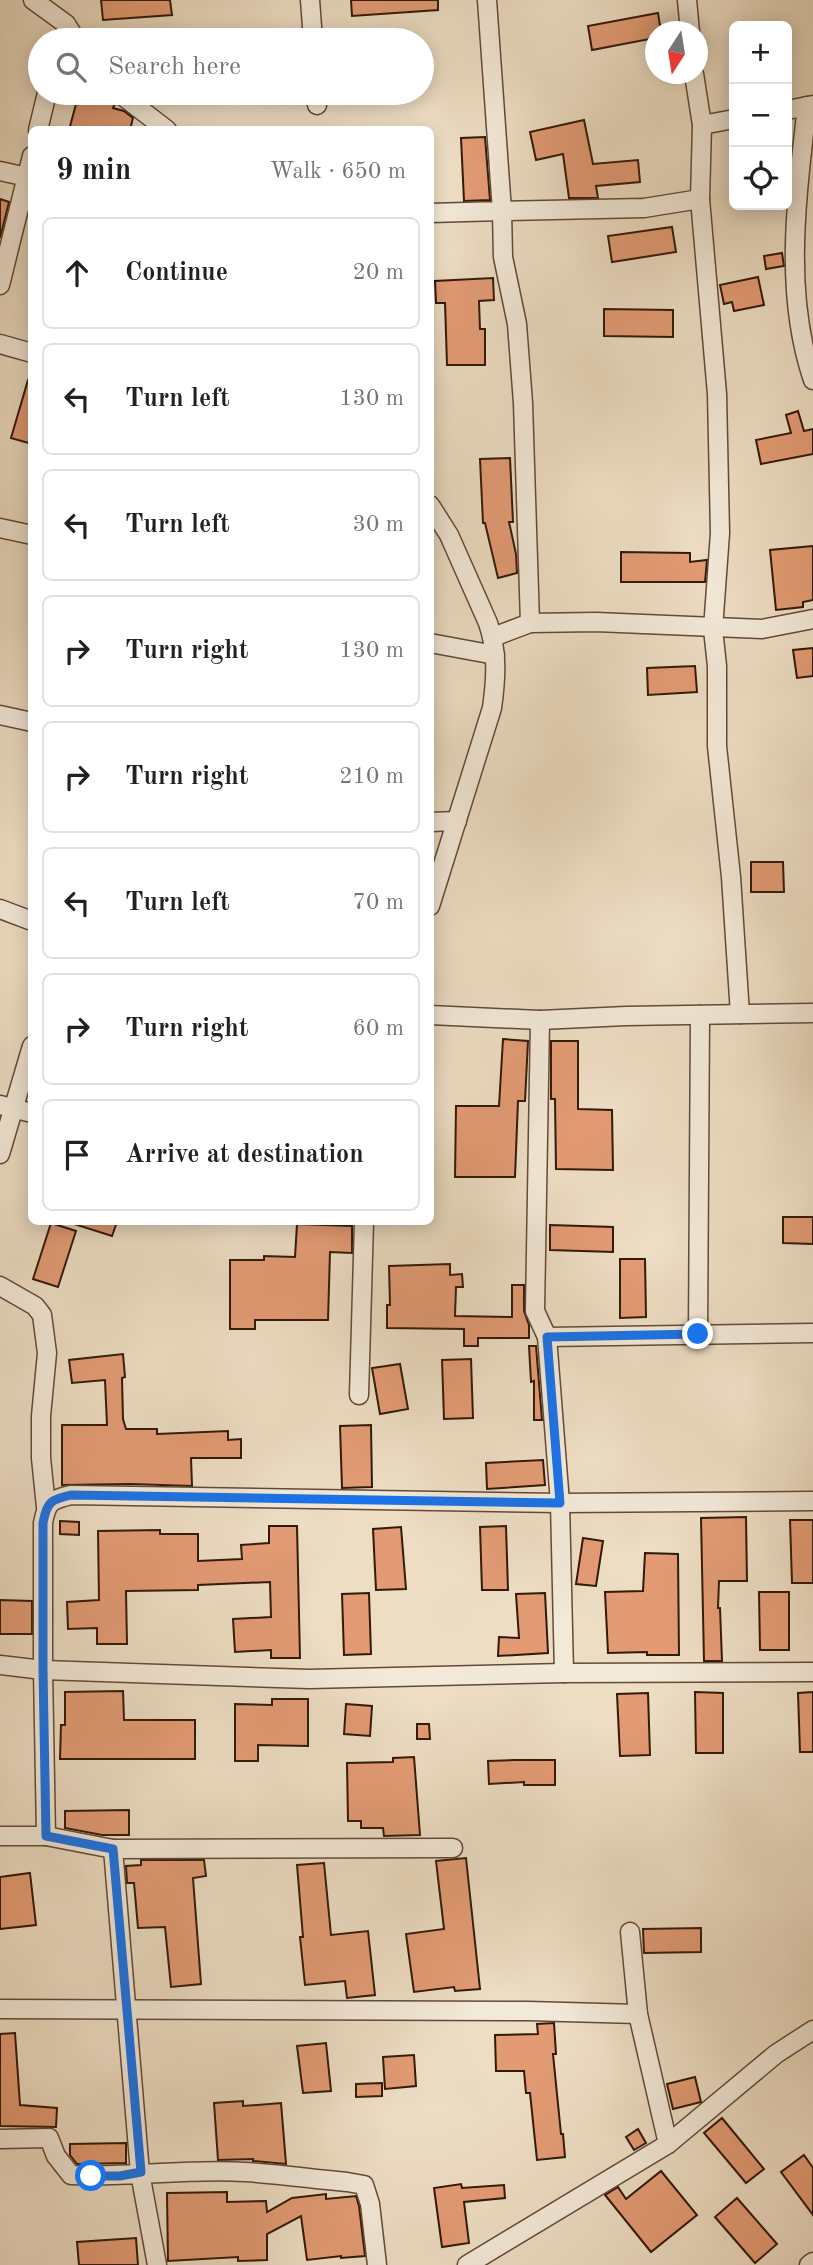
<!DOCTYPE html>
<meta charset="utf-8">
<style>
:root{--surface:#fff;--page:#f2f2f2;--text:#202124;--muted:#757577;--line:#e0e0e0}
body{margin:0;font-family:"Old Standard TT",serif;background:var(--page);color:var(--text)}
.controls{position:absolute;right:21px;top:21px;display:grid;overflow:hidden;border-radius:10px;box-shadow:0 4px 18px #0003}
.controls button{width:63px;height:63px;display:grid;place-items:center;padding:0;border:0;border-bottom:2px solid var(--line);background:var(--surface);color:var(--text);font:35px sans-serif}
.compass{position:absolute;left:645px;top:21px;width:63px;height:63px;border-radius:50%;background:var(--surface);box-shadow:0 4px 18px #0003;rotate:192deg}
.stop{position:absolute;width:21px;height:21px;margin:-16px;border:5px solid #1a73e8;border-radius:50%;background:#fff}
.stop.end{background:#1a73e8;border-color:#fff;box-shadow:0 2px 7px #0008}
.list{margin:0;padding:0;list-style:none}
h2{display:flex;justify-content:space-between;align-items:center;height:91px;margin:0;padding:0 28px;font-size:30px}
h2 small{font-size:23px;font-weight:400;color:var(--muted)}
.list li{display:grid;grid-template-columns:46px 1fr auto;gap:21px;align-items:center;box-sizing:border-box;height:112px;margin:0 14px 14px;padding:0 14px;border:2px solid var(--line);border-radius:10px}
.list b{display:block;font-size:26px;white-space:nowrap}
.list em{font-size:23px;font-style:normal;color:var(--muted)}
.icon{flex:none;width:38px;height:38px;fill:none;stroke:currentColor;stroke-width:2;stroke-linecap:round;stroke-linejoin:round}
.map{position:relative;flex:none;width:813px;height:2265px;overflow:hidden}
.search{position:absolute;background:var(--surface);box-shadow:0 4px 18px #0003;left:28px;top:28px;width:406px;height:77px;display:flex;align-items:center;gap:18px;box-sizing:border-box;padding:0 24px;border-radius:38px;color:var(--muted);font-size:26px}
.panel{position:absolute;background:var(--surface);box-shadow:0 4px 18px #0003;left:28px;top:126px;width:406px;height:1099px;border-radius:10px}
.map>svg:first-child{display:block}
</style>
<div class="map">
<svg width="813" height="2265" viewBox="0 0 813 2265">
<rect width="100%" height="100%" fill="#edddc3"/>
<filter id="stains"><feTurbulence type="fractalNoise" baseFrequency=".00286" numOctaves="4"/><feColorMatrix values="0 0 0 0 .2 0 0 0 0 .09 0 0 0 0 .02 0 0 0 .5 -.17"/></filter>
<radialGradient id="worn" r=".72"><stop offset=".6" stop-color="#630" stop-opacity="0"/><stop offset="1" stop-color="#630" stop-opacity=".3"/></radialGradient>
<g fill="#e39b74" stroke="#331908" stroke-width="2">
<polygon points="101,0 170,0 172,15 103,20"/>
<polygon points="351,0 438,0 438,10 352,16"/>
<polygon points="658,13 661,32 655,32 655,38 592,50 588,26"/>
<polygon points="79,93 110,100 115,104 113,108 124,111 133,118 130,130 69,130"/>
<polygon points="584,120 593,164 638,160 640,182 596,186 598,198 569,198 563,154 536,160 530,132"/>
<polygon points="485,137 490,200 464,201 461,138"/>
<polygon points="0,199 9,202 0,238"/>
<polygon points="672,227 676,252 612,262 608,236"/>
<polygon points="782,253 784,266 766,269 764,256"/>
<polygon points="758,277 764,305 734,311 732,302 724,304 720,285"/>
<polygon points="493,278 494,300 479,301 480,329 485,329 485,365 447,365 445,303 436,303 435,281"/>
<polygon points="604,309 673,310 673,337 604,336"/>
<polygon points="28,380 32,381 32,444 11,438"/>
<polygon points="798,411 804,431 813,429 813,454 761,464 756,440 791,433 786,415"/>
<polygon points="510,458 513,522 509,522 516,554 517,573 498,578 485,523 483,523 480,459"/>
<polygon points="813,546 813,600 803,602 803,607 776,610 770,550"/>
<polygon points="621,552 690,553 690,562 707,560 705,582 621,582"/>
<polygon points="813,648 813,676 797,678 793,650"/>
<polygon points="695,666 697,692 648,695 647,668"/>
<polygon points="751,862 783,862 784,892 751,892"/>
<polygon points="503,1039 528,1041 525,1101 518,1101 515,1177 455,1177 456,1106 499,1106"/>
<polygon points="551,1041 578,1041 578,1109 612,1110 613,1170 556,1169 555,1099 551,1099"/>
<polygon points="783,1217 813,1217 813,1244 783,1243"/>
<polygon points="75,1222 117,1222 112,1236 74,1224"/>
<polygon points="51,1223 76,1231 58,1287 33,1279"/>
<polygon points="297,1224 352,1226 352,1253 330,1252 328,1320 255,1320 255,1329 230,1329 230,1260 264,1260 264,1256 295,1257"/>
<polygon points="550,1225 613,1227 613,1252 550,1250"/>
<polygon points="620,1259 645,1259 646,1317 620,1318"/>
<polygon points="450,1264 450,1275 462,1274 463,1287 456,1287 455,1316 512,1317 512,1285 524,1285 524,1311 529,1325 529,1338 478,1338 478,1346 464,1346 464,1329 387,1328 387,1305 390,1305 389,1266"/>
<polygon points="529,1346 536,1346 542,1420 534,1420 534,1381 531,1382"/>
<polygon points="123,1354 125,1377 122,1378 123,1419 126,1429 157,1429 157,1434 228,1431 228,1440 241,1439 241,1458 191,1458 192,1486 131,1484 62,1485 62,1425 107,1425 105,1380 72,1383 69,1360"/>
<polygon points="471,1359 473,1418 444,1419 442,1360"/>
<polygon points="400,1364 408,1409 380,1414 372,1368"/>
<polygon points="371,1425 372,1487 342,1488 340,1426"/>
<polygon points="543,1460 545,1485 487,1489 486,1463"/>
<polygon points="746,1517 747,1581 719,1581 718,1608 720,1608 722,1661 704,1661 701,1518"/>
<polygon points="790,1520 813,1520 813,1583 792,1583"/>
<polygon points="60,1521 79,1522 79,1535 60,1534"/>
<polygon points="269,1526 297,1526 300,1658 271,1658 271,1650 235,1652 233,1619 271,1617 270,1582 198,1585 198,1590 126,1591 127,1644 97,1644 97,1628 68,1629 67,1602 99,1600 98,1531 160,1530 160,1534 198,1534 198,1561 242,1559 241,1545 269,1543"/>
<polygon points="506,1526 508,1590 482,1590 480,1527"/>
<polygon points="401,1527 406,1589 376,1590 373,1529"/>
<polygon points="583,1538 603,1541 596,1586 576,1584"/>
<polygon points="645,1553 678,1554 679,1655 647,1655 647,1652 608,1653 605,1592 643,1591"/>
<polygon points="759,1592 789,1592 789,1650 760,1650"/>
<polygon points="369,1593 371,1654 344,1655 342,1594"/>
<polygon points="545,1593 548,1653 498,1656 499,1637 519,1638 516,1594"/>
<polygon points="0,1600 32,1601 32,1634 0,1634"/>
<polygon points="123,1691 124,1720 195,1720 195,1759 60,1759 61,1725 65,1725 65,1692"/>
<polygon points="695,1692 723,1693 723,1753 696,1753"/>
<polygon points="813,1692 813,1752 800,1752 798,1693"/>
<polygon points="648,1693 650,1755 620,1756 617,1694"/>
<polygon points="272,1699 308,1699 308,1746 258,1745 258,1761 235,1761 235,1704 272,1705"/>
<polygon points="346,1704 372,1706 370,1736 344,1734"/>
<polygon points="417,1724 429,1724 430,1739 417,1739"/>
<polygon points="414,1757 420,1835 384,1836 383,1828 361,1828 361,1821 348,1821 347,1763 393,1762 393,1758"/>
<polygon points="514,1760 555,1760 555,1785 524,1785 524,1782 489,1784 488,1761"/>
<polygon points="129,1810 129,1835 102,1835 65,1828 65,1811"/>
<polygon points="466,1858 480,1989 455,1991 454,1987 414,1992 406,1934 444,1929 436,1861"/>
<polygon points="141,1860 204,1860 206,1876 193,1878 201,1984 171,1987 165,1927 138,1928 134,1883 127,1883 126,1866 141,1865"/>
<polygon points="324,1863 331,1935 368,1931 375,1995 347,1998 345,1981 305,1985 300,1937 303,1937 297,1865"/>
<polygon points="30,1873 36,1925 0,1929 0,1877"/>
<polygon points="701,1928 701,1952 644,1953 643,1929"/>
<polygon points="554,2023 556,2054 553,2054 561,2134 563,2134 565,2157 537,2160 530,2093 526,2093 524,2071 496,2071 495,2035 538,2034 537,2024"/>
<polygon points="15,2033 20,2105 57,2108 56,2127 0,2126 0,2034"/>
<polygon points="326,2043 331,2091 303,2093 297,2046"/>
<polygon points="414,2055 416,2086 385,2089 383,2057"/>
<polygon points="695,2077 701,2102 673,2109 667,2084"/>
<polygon points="382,2083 382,2096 356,2097 356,2084"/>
<polygon points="243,2101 243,2106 281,2103 286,2164 253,2161 253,2159 218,2160 214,2103"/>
<polygon points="722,2118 764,2169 746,2183 704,2133"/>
<polygon points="638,2129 646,2143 634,2150 626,2137"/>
<polygon points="126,2143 126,2163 77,2164 70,2155 70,2144"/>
<polygon points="804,2155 813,2168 813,2215 781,2172"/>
<polygon points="661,2171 697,2215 651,2252 605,2195 618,2187 626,2199"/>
<polygon points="461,2184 462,2188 504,2185 505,2198 464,2202 469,2243 442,2247 434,2188"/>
<polygon points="227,2192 227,2202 266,2201 267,2212 292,2198 326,2194 326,2199 356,2196 359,2206 365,2256 341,2258 341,2256 307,2260 301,2216 267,2234 267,2260 238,2261 238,2257 168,2261 167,2193"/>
<polygon points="737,2198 777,2244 755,2263 715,2217"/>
<polygon points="136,2238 138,2265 79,2265 77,2242"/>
</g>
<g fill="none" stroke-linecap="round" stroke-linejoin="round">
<g stroke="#624a37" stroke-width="21">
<g id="minor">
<polyline points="33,0 66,24 76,40"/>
<polyline points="310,0 313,40"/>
<polyline points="687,0 690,32"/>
<polyline points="694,74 702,125 700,199 717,394 720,533 713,629 717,666 717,746 731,877 740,1014"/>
<polyline points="119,93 167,130"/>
<polyline points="316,93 317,105"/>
<path d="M807,106C797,197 783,292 813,380"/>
<polyline points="787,110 813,105"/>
<polyline points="702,125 734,119"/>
<polyline points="38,130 47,93"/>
<polyline points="0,171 27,177"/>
<polyline points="430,213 502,211 487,0"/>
<polyline points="0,285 32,156"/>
<polyline points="0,344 32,353"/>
<path d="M430,505L449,535L488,623C498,652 496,679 492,708L430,906"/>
<polyline points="0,528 32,535"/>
<polyline points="530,623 523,403 517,324 503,257 502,211 644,208 700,199"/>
<polyline points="493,637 530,623 596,622 762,629 813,619"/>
<polyline points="430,643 495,655"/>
<polyline points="0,715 32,722"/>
<polyline points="430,822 457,821"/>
<polyline points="0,909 32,921"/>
<polyline points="430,1015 540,1020 626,1016 813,1013"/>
<polyline points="540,1020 535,1311 547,1337 813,1333"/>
<polyline points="0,1105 32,1113"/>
<polyline points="0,1154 32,1046"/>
<polyline points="0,1286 35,1306 42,1315 47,1353 41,1416 41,1458 46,1507"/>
<polyline points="698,1334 700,1015"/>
<polyline points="547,1337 560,1503 564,1673"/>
<polyline points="359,1395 364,1222"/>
<polyline points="0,1665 43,1670 309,1679 564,1673 813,1672"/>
<polyline points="0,1836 46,1836 113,1849 140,2173 157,2265"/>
<path d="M46,1836L43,1670V1523C47,1501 51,1500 71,1495L560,1503L813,1501"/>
<polyline points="113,1849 453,1848"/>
<polyline points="630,1932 638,2014 668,2144"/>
<polyline points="0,2009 528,2011 638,2014"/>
<path d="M0,2139L49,2138L56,2156L71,2175C129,2178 187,2168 245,2172C279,2174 313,2179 347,2182L364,2185L370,2204L377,2265"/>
<polyline points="467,2265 668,2144 776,2054 813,2030"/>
<polyline points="809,2265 813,2262"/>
</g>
</g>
<use href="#minor" stroke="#f3e9d8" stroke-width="18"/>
</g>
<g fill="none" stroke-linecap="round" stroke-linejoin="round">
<path stroke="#1a73e8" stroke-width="9" d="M91,2176H120L141,2172L113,1849L46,1836L43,1670V1523C47,1501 51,1500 71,1495L560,1503L547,1337L698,1334"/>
</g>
<rect width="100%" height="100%" filter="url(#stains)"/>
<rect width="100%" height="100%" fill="url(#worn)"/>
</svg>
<div class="controls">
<button>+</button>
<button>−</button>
<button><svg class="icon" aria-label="locate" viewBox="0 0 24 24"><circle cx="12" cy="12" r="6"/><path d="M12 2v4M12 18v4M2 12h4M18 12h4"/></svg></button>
</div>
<svg class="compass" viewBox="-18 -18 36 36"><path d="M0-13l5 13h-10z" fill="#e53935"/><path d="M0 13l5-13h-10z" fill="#757577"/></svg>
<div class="stop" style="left:91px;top:2176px"></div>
<div class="stop end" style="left:698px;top:1334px"></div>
<div class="search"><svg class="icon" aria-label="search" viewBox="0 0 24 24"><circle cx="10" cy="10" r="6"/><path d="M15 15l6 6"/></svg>Search here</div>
<section class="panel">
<h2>9 min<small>Walk · 650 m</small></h2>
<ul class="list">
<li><svg class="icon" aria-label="ahead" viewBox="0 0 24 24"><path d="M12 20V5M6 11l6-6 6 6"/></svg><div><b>Continue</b></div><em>20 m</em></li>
<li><svg class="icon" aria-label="left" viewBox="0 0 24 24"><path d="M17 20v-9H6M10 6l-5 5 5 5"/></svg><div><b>Turn left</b></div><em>130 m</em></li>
<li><svg class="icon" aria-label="left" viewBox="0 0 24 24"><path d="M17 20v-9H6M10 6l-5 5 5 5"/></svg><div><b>Turn left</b></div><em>30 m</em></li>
<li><svg class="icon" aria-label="right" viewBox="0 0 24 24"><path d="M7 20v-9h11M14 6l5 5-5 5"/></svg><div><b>Turn right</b></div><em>130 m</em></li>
<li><svg class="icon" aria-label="right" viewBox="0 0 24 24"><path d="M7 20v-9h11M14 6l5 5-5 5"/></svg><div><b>Turn right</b></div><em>210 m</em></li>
<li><svg class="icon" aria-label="left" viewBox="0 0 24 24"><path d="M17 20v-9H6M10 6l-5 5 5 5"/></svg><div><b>Turn left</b></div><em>70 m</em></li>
<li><svg class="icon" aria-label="right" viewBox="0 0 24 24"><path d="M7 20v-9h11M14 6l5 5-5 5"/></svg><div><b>Turn right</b></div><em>60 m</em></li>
<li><svg class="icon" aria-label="arrive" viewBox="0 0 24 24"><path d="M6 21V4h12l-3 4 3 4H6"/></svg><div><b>Arrive at destination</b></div></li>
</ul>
</section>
</div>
